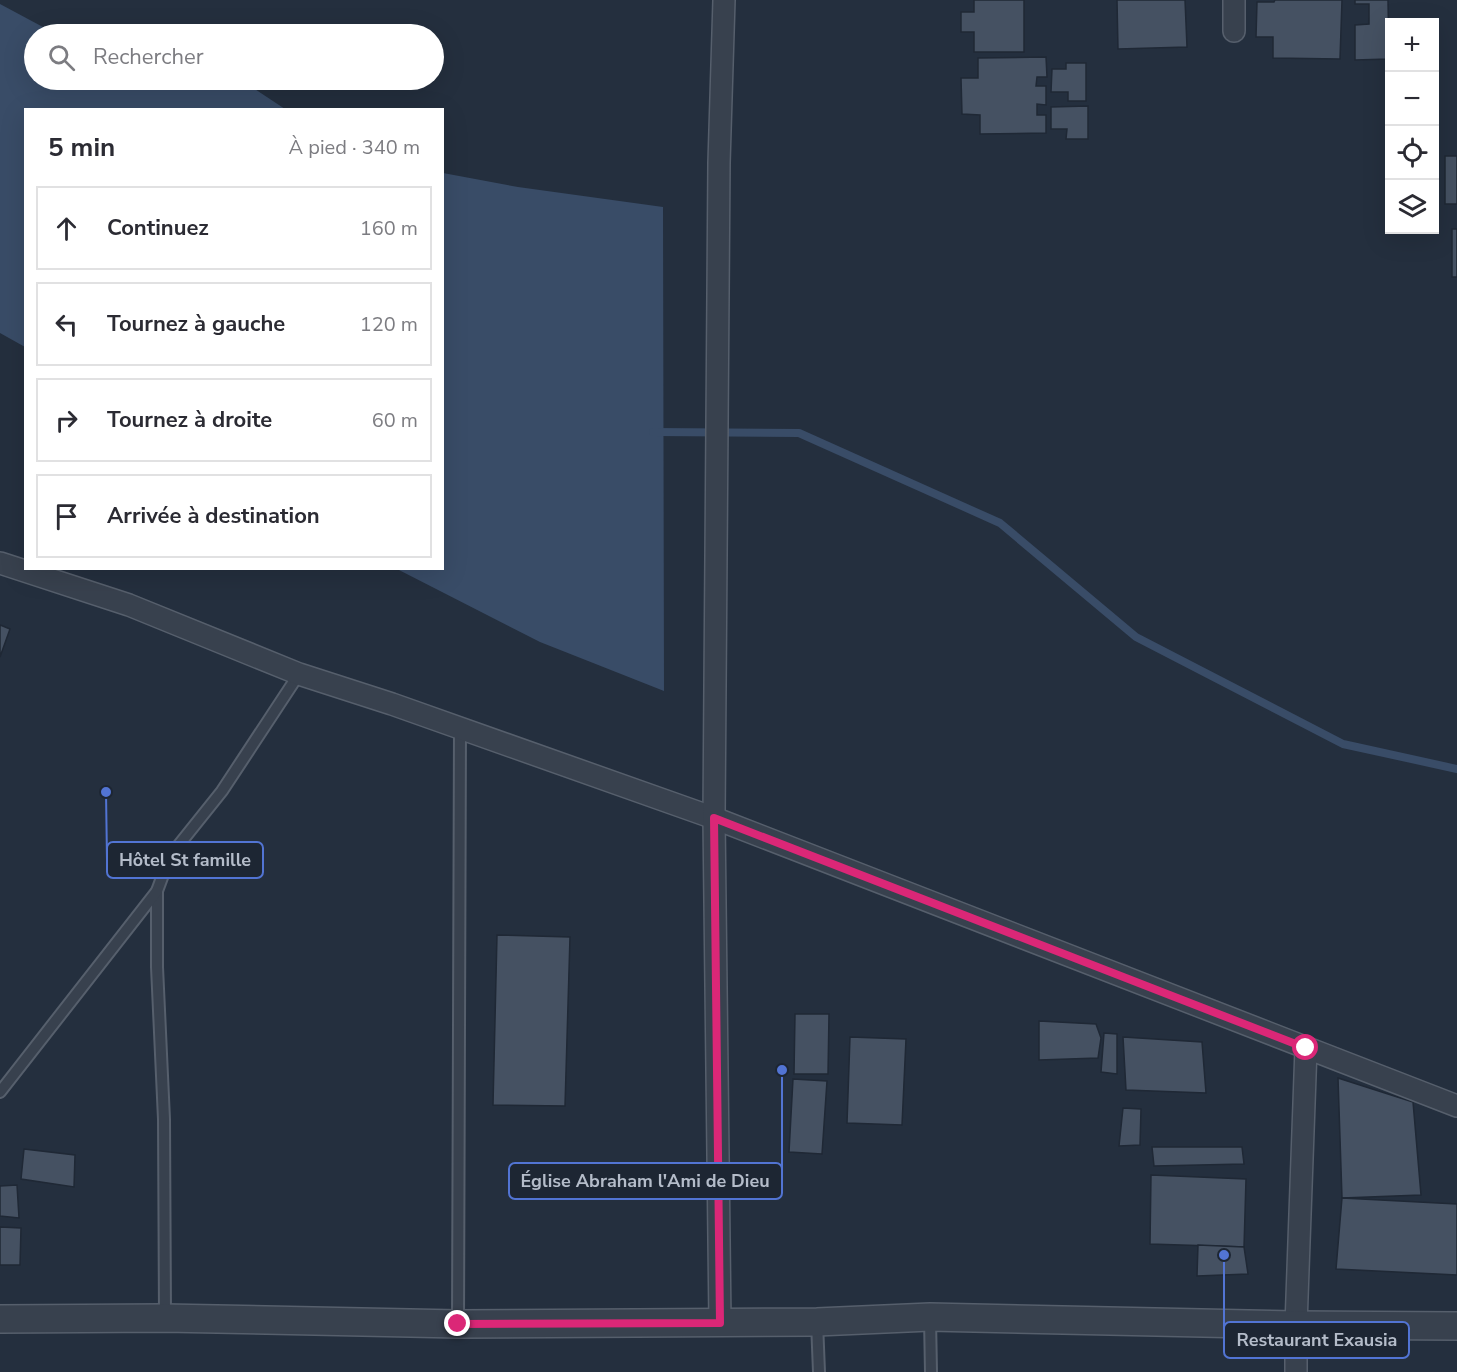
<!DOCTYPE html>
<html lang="fr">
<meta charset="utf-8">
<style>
:root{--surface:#fff;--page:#f7f7f7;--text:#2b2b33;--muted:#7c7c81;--line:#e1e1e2}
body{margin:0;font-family:"Nunito Sans",sans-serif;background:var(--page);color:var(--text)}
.controls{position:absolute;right:18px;top:18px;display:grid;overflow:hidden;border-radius:0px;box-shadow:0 6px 24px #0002}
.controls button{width:54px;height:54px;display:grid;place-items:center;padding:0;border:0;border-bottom:2px solid var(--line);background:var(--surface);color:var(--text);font:30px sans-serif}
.stop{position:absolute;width:18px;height:18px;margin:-14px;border:4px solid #db2777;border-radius:50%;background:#fff}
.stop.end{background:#db2777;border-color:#fff;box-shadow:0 2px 6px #0008}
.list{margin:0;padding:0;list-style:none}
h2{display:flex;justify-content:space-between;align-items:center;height:78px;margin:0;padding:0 24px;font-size:26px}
h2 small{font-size:20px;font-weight:400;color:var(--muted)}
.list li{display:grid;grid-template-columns:39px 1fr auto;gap:18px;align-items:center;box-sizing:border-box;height:84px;margin:0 12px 12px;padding:0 12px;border:2px solid var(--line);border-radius:0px}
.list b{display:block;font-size:22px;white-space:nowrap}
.list em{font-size:20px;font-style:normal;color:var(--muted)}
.icon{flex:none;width:33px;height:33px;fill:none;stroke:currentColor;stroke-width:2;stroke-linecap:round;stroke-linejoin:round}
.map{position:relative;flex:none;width:1457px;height:1372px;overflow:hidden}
.search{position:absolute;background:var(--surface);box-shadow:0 6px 24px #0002;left:24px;top:24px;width:420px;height:66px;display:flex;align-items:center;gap:15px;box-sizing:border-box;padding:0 21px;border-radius:33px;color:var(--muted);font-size:22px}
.panel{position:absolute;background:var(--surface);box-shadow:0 6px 24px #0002;left:24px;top:108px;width:420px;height:462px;border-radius:0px}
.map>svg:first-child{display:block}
</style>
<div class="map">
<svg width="1457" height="1372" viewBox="0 0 1457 1372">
<rect width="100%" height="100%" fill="#242f3e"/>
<g fill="#394c67">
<polygon points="0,4 56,34 34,34 34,80 241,80 285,109 26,110 25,347 0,333"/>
<polygon points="443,173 518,187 663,207 664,691 540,642 397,569 442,568"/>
</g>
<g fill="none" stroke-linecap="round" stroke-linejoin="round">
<polyline stroke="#394c67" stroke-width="8" points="653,432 799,433 1000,523 1136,637 1343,744 1457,769"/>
</g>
<g fill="#455162" stroke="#1f2835" stroke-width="1.5">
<polygon points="974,0 1024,0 1024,52 974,52 974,32 961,32 961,12 974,12"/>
<polygon points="1117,0 1185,0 1187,47 1118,49"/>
<polygon points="1275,0 1342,0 1340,59 1273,58 1273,37 1256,37 1257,2 1274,2"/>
<polygon points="1355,0 1388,0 1389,59 1355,60 1355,25 1369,24 1369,4 1355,4"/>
<polygon points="1046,57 1047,77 1037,77 1036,86 1046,86 1046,105 1037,104 1037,115 1046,115 1046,133 980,134 980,115 962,114 961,78 978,78 978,58"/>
<polygon points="1066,63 1086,63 1086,101 1068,101 1068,92 1051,92 1052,69 1066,69"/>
<polygon points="1088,106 1088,139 1066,139 1067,129 1051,129 1051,107"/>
<rect x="1445" y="156" width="12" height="48"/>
<rect x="1452" y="229" width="5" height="48"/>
<polygon points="0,625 10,629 0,657"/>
<polygon points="497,935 570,937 565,1106 493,1105"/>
<polygon points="795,1014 829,1014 828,1074 794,1074"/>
<polygon points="1039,1021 1096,1024 1101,1038 1098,1058 1039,1060"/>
<polygon points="1104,1033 1117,1034 1117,1074 1101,1072"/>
<polygon points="850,1037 906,1039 902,1125 847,1123"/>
<polygon points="1123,1037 1202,1042 1206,1093 1126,1090"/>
<polygon points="1338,1078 1413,1102 1421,1195 1342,1198"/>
<polygon points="793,1079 827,1081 822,1154 789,1152"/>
<polygon points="1123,1108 1141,1109 1140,1145 1119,1146"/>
<polygon points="1152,1147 1242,1147 1244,1164 1154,1166"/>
<polygon points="24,1149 75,1155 74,1187 21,1179"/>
<polygon points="1151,1175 1246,1179 1244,1247 1150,1244"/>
<polygon points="17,1185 19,1218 0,1216 0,1186"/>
<polygon points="1342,1198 1457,1204 1457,1275 1336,1269"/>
<polygon points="0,1227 21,1228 20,1265 0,1265"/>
<polygon points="1198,1245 1244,1247 1248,1274 1197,1276"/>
</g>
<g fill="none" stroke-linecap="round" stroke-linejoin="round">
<g stroke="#565f6c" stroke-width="14">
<g id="service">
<polyline points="157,891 157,967 164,1119 165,1317"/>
<polyline points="0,1092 157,891 170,856 222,791 299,674"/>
<polyline points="930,1318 931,1372"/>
<polyline points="817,1322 819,1372"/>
<polyline points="458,1324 460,728"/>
</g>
</g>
<g stroke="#565f6c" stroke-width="24">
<g id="minor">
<polyline points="1234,31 1234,0"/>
<polyline points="0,563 129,605 299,674 392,704 714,818 1457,1106"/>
<polyline points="720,1323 714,818 719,163 724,0"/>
<polyline points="1296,1372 1296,1325 1306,1048"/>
</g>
</g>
<g stroke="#565f6c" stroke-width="30">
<polyline id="tertiary" points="0,1319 165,1318 458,1324 817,1322 930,1317 1296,1325 1457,1326"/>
</g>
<use href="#service" stroke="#38414e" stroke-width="10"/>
<use href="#minor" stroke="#38414e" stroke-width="21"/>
<use href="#tertiary" stroke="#38414e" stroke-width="27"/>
</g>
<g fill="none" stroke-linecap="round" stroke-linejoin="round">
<polyline stroke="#db2777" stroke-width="8" points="458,1324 720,1323 714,818 1306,1048"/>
</g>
<path fill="none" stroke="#5274d3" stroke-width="2" d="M106 792L107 860M782 1070L782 1181M1224 1255L1224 1340"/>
<g fill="#5274d3" stroke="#1d2633" stroke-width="2">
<circle cx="106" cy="792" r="6"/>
<circle cx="782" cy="1070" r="6"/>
<circle cx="1224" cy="1255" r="6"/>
</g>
<g fill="#1d2633" stroke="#5274d3" stroke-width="2">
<rect x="107" y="842" width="156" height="36" rx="6"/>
<rect x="509" y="1163" width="273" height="36" rx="6"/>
<rect x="1224" y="1322" width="185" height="36" rx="6"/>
</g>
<g font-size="18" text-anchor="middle" font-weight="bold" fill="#b4bcc9">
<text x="185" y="866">Hôtel St famille</text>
<text x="645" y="1187">Église Abraham l'Ami de Dieu</text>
<text x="1317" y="1346">Restaurant Exausia</text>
</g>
</svg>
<div class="controls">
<button>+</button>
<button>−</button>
<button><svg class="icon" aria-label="locate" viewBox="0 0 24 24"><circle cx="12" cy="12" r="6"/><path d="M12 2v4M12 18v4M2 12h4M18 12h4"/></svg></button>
<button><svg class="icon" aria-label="layers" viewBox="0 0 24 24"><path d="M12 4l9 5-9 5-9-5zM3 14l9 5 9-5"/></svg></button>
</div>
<div class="stop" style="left:1306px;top:1048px"></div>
<div class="stop end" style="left:458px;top:1324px"></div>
<div class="search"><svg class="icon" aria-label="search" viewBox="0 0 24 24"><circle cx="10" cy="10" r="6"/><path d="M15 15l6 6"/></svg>Rechercher</div>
<section class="panel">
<h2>5 min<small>À pied · 340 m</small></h2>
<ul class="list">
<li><svg class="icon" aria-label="ahead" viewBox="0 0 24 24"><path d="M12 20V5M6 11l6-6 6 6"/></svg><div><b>Continuez</b></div><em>160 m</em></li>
<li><svg class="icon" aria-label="left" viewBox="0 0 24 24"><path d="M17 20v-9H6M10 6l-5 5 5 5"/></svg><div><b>Tournez à gauche</b></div><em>120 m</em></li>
<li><svg class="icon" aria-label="right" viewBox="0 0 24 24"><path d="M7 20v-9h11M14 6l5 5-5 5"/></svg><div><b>Tournez à droite</b></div><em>60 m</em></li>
<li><svg class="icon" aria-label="arrive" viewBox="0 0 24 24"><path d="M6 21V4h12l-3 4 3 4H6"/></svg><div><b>Arrivée à destination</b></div></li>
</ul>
</section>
</div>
